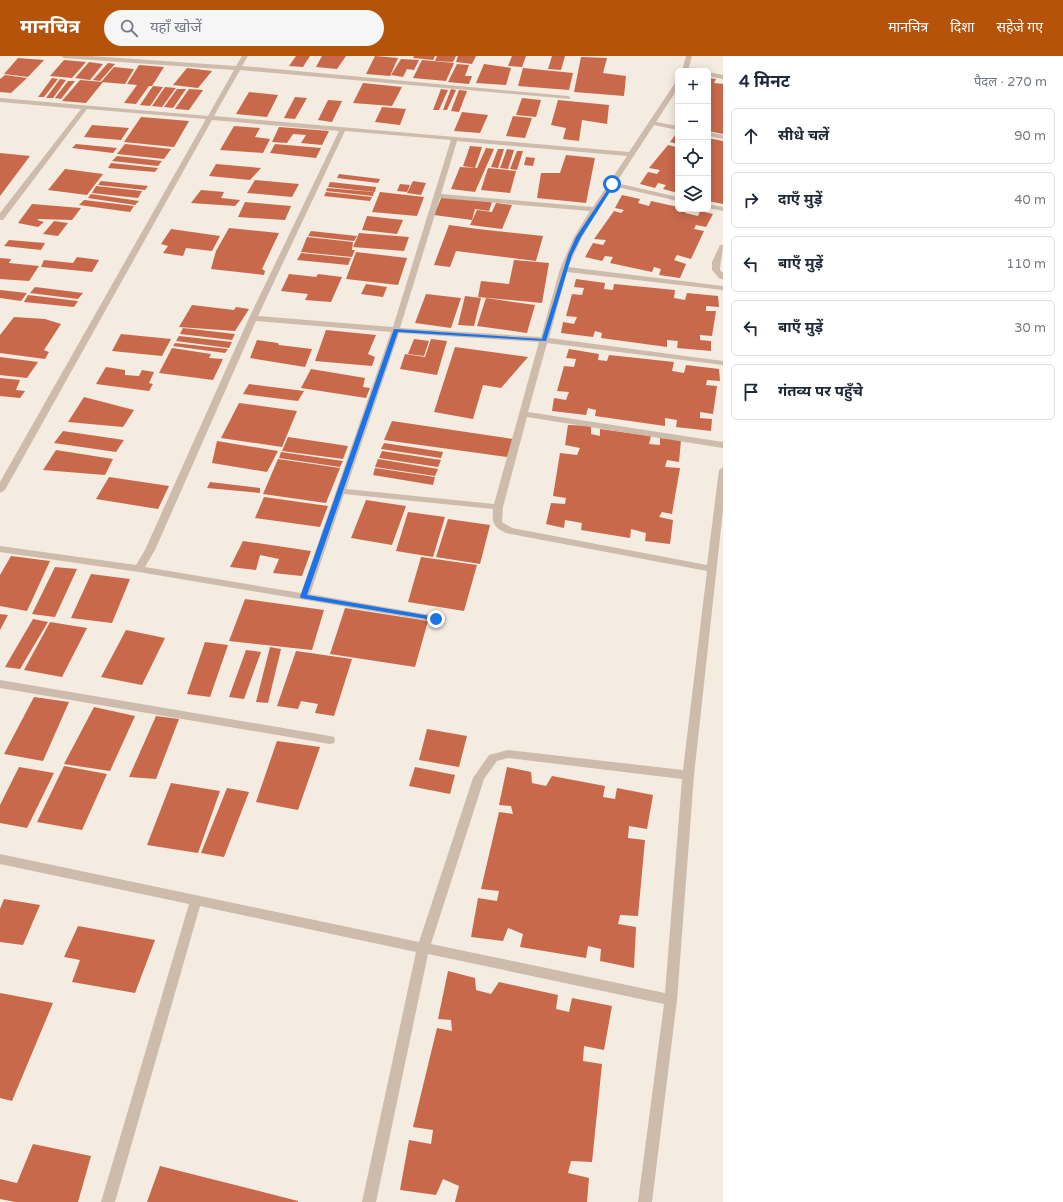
<!DOCTYPE html>
<html lang="hi">
<meta charset="utf-8">
<style>
:root{--surface:#fff;--page:#f6f6f7;--text:#1f2937;--muted:#747a83;--line:#e0e1e3;--accent:#b45309}
body{margin:0;font-family:"Varela Round","Noto Sans Devanagari",sans-serif;background:var(--page);color:var(--text)}
.controls{position:absolute;right:12px;top:12px;display:grid;overflow:hidden;border-radius:6px;box-shadow:0 2px 10px #0003}
.controls button{width:36px;height:36px;display:grid;place-items:center;padding:0;border:0;border-bottom:1px solid var(--line);background:var(--surface);color:var(--text);font:20px sans-serif}
.stop{position:absolute;width:12px;height:12px;margin:-9px;border:3px solid #1a73e8;border-radius:50%;background:#fff}
.stop.end{background:#1a73e8;border-color:#fff;box-shadow:0 1px 4px #0008}
.list{margin:0;padding:0;list-style:none}
h2{display:flex;justify-content:space-between;align-items:center;height:52px;margin:0;padding:0 16px;font-size:17px}
h2 small{font-size:13px;font-weight:400;color:var(--muted)}
.list li{display:grid;grid-template-columns:26px 1fr auto;gap:12px;align-items:center;box-sizing:border-box;height:56px;margin:0 8px 8px;padding:0 8px;border:1px solid var(--line);border-radius:6px}
.list b{display:block;font-size:15px;white-space:nowrap}
.list em{font-size:13px;font-style:normal;color:var(--muted)}
.icon{flex:none;width:22px;height:22px;fill:none;stroke:currentColor;stroke-width:2;stroke-linecap:round;stroke-linejoin:round}
.map{position:relative;flex:none;width:723px;height:1146px;overflow:hidden}
header{display:flex;align-items:center;gap:24px;box-sizing:border-box;height:56px;padding:0 20px;background:var(--accent);color:#fff}
header strong{font-size:19px}
nav{display:flex;gap:22px;margin-inline-start:auto;font-size:14px}
.search{width:280px;height:36px;background:var(--page);display:flex;align-items:center;gap:10px;box-sizing:border-box;padding:0 14px;border-radius:22px;color:var(--muted);font-size:15px}
main{display:flex}
aside{flex:1;background:var(--surface)}
.map>svg:first-child{display:block}
</style>
<header>
<strong>मानचित्र</strong>
<div class="search"><svg class="icon" aria-label="search" viewBox="0 0 24 24"><circle cx="10" cy="10" r="6"/><path d="M15 15l6 6"/></svg>यहाँ खोजें</div>
<nav><a>मानचित्र</a><a>दिशा</a><a>सहेजे गए</a></nav>
</header>
<main>
<div class="map">
<svg width="723" height="1146" viewBox="0 0 723 1146">
<rect width="100%" height="100%" fill="#f4ebe1"/>
<g fill="#c8694b">
<polygon points="296,0 310,0 303,11 289,10"/>
<polygon points="322,0 346,0 337,13 316,11"/>
<polygon points="375,0 398,2 390,20 366,18"/>
<polygon points="414,0 435,0 433,4 413,2"/>
<polygon points="437,0 456,0 453,6 435,5"/>
<polygon points="458,0 476,0 472,8 456,6"/>
<polygon points="512,0 526,0 522,11 508,10"/>
<polygon points="552,0 565,0 561,14 548,13"/>
<polygon points="581,1 607,2 603,17 626,20 624,40 574,36"/>
<polygon points="18,2 44,4 28,21 4,18"/>
<polygon points="401,3 419,4 414,14 407,13 403,21 391,19"/>
<polygon points="64,4 86,6 72,22 50,20"/>
<polygon points="422,4 454,7 446,25 413,22"/>
<polygon points="89,6 103,8 90,24 75,22"/>
<polygon points="108,7 115,8 100,25 93,24"/>
<polygon points="457,8 469,9 465,20 472,20 469,28 448,26"/>
<polygon points="484,8 511,12 506,29 476,27"/>
<polygon points="139,9 164,11 152,30 149,30 136,48 124,47 137,29 127,28"/>
<polygon points="114,11 134,13 125,28 101,26"/>
<polygon points="187,12 212,15 198,32 173,29"/>
<polygon points="523,12 573,17 569,34 518,30"/>
<polygon points="5,19 27,22 11,37 0,36 0,23"/>
<polygon points="52,22 58,23 44,41 38,41"/>
<polygon points="708,22 716,23 714,27 723,28 723,78 708,75"/>
<polygon points="60,23 66,24 53,42 46,42"/>
<polygon points="80,24 103,26 86,47 62,45"/>
<polygon points="68,25 75,25 61,43 55,42"/>
<polygon points="363,27 402,31 392,50 353,47"/>
<polygon points="153,30 163,31 150,50 140,49"/>
<polygon points="165,31 176,32 162,51 152,50"/>
<polygon points="177,33 186,33 173,52 164,51"/>
<polygon points="189,33 203,34 189,54 175,53"/>
<polygon points="441,33 448,34 439,54 433,54"/>
<polygon points="451,33 456,34 447,54 443,54"/>
<polygon points="459,34 467,35 459,56 451,55"/>
<polygon points="249,36 278,39 267,61 236,58"/>
<polygon points="295,41 307,42 295,63 284,62"/>
<polygon points="522,42 541,44 536,61 516,59"/>
<polygon points="328,44 342,45 332,66 318,64"/>
<polygon points="558,44 609,49 607,68 582,64 579,85 563,83 566,72 551,69"/>
<polygon points="382,51 406,53 400,69 375,66"/>
<polygon points="462,56 488,59 480,77 454,75"/>
<polygon points="513,60 532,62 525,82 506,80"/>
<polygon points="141,61 189,65 174,91 124,86"/>
<polygon points="92,69 129,72 121,84 84,81"/>
<polygon points="234,70 260,72 255,81 270,83 263,97 220,94"/>
<polygon points="279,71 329,75 322,89 301,87 306,79 293,78 287,87 272,86"/>
<polygon points="678,75 678,88 670,86"/>
<polygon points="708,82 723,85 723,148 708,145 711,140 708,139"/>
<polygon points="76,88 117,92 113,97 72,92"/>
<polygon points="125,88 171,93 164,103 117,98"/>
<polygon points="275,88 321,92 316,102 270,97"/>
<polygon points="668,89 676,91 678,89 678,137 663,133 666,129 658,127 655,132 640,128 648,116 657,118 660,114 649,112"/>
<polygon points="470,90 482,91 475,112 463,110"/>
<polygon points="486,92 494,93 475,136 451,133 460,111 477,112"/>
<polygon points="498,93 504,93 498,112 491,111"/>
<polygon points="507,93 514,94 508,113 500,112"/>
<polygon points="517,95 523,95 517,114 510,113"/>
<polygon points="0,97 30,100 0,140"/>
<polygon points="566,99 595,102 586,147 537,142 541,117 560,117"/>
<polygon points="117,100 162,105 158,110 112,105"/>
<polygon points="526,101 535,102 533,110 524,109"/>
<polygon points="111,107 158,112 155,116 108,112"/>
<polygon points="216,108 261,112 250,124 209,120"/>
<polygon points="488,112 516,115 510,137 481,134"/>
<polygon points="65,113 103,118 87,139 48,134"/>
<polygon points="339,118 380,123 378,127 337,122"/>
<polygon points="255,124 299,128 292,141 247,137"/>
<polygon points="101,125 148,130 145,134 98,129"/>
<polygon points="413,125 426,127 421,139 407,137"/>
<polygon points="330,126 376,131 375,136 328,131"/>
<polygon points="400,128 410,129 407,136 397,135"/>
<polygon points="96,130 142,135 138,142 92,137"/>
<polygon points="327,132 374,136 373,140 326,135"/>
<polygon points="201,134 224,136 221,142 240,144 235,150 191,147"/>
<polygon points="326,136 372,141 370,145 324,140"/>
<polygon points="380,136 424,141 417,160 372,156"/>
<polygon points="91,138 139,145 135,149 88,142"/>
<polygon points="622,139 640,143 638,147 649,150 651,145 678,151 678,153 687,153 685,157 698,160 700,155 713,158 706,171 696,169 694,173 704,175 691,203 677,199 674,204 686,208 680,222 659,219 661,213 654,211 652,216 610,207 613,201 605,200 602,205 585,201 593,187 603,189 606,184 594,183 614,155 621,157 624,154 615,152"/>
<polygon points="442,140 492,146 489,155 475,153 472,164 434,159"/>
<polygon points="84,144 134,150 130,156 79,149"/>
<polygon points="245,146 291,150 285,164 238,161"/>
<polygon points="496,147 512,149 502,173 470,169 477,154 492,156"/>
<polygon points="32,148 81,152 72,164 39,163 37,164 44,166 38,171 18,167"/>
<polygon points="367,160 403,164 397,178 362,174"/>
<polygon points="54,165 68,167 58,180 43,178"/>
<polygon points="449,169 478,173 543,180 536,205 456,195 450,211 434,209"/>
<polygon points="229,172 279,177 262,213 265,215 264,219 211,213 216,195"/>
<polygon points="171,173 220,180 212,195 186,192 183,200 163,197 168,190 161,188"/>
<polygon points="311,175 357,180 354,185 308,180"/>
<polygon points="359,177 409,181 404,195 353,191"/>
<polygon points="307,181 353,186 352,194 355,194 352,201 301,196"/>
<polygon points="9,184 45,187 41,194 4,190"/>
<polygon points="356,196 407,202 398,229 346,223"/>
<polygon points="301,197 351,202 348,209 297,204"/>
<polygon points="77,201 99,204 92,216 41,211 44,204 73,207"/>
<polygon points="0,202 11,203 9,207 39,210 29,225 0,223"/>
<polygon points="514,204 549,207 542,247 478,241 481,225 509,228"/>
<polygon points="289,218 316,221 318,218 342,221 331,246 305,244 308,238 281,235"/>
<polygon points="576,223 605,227 604,233 613,234 614,228 675,234 674,242 685,244 687,237 718,240 719,251 706,250 706,255 716,255 712,280 700,279 700,284 711,285 711,295 677,292 678,285 667,284 667,291 601,282 602,277 595,275 593,281 561,277 563,266 574,268 577,261 566,260 572,238 582,239 584,232 574,231"/>
<polygon points="366,228 387,231 383,241 361,238"/>
<polygon points="35,231 83,237 78,243 30,237"/>
<polygon points="0,234 27,237 21,245 0,242"/>
<polygon points="426,238 461,242 451,272 415,267"/>
<polygon points="28,239 78,245 74,251 24,246"/>
<polygon points="465,240 481,242 474,270 458,269"/>
<polygon points="486,242 535,249 527,277 477,270"/>
<polygon points="192,249 234,254 236,251 249,253 235,275 179,271"/>
<polygon points="14,261 45,263 61,268 44,294 49,296 45,303 0,297 0,279"/>
<polygon points="183,272 235,278 232,284 180,278"/>
<polygon points="326,274 376,279 368,298 375,301 372,310 315,305"/>
<polygon points="121,278 171,283 162,300 112,295"/>
<polygon points="179,280 232,286 229,292 176,285"/>
<polygon points="414,283 429,285 424,300 408,298"/>
<polygon points="431,283 447,285 437,319 400,313 405,298 425,301"/>
<polygon points="257,284 278,287 279,289 312,293 305,311 250,302"/>
<polygon points="175,287 228,293 225,297 173,290"/>
<polygon points="455,291 528,301 501,332 483,329 473,363 434,356"/>
<polygon points="172,292 211,298 209,302 223,303 213,324 159,317"/>
<polygon points="569,293 599,298 598,304 607,305 609,299 674,306 672,315 684,317 686,309 719,313 720,325 707,324 706,329 717,330 713,358 700,356 700,362 712,363 711,375 676,371 677,364 665,362 665,370 595,360 596,354 588,352 586,359 552,355 554,342 566,344 569,336 557,335 564,310 574,311 576,303 566,302"/>
<polygon points="0,301 38,306 27,322 0,319"/>
<polygon points="106,311 125,314 125,319 139,320 142,314 154,316 149,327 153,328 149,335 96,328"/>
<polygon points="311,313 365,322 363,331 370,332 366,342 301,332"/>
<polygon points="0,322 20,324 16,334 25,335 20,342 0,340"/>
<polygon points="249,328 304,335 298,345 243,338"/>
<polygon points="84,341 134,354 123,371 68,366"/>
<polygon points="239,347 297,355 282,391 221,382"/>
<polygon points="392,365 513,383 507,401 384,384"/>
<polygon points="568,369 591,370 591,378 600,380 600,373 651,380 649,388 660,389 660,382 681,384 679,406 667,404 665,411 680,412 672,458 662,456 659,461 673,464 670,488 645,485 646,477 631,473 630,482 581,474 582,467 565,464 564,472 546,468 551,447 565,448 566,442 553,440 560,397 577,399 580,392 565,389"/>
<polygon points="63,375 124,384 116,396 54,387"/>
<polygon points="288,381 348,390 343,403 282,395"/>
<polygon points="217,385 278,395 267,416 212,407"/>
<polygon points="384,387 443,396 441,402 381,393"/>
<polygon points="56,394 113,403 105,419 43,414"/>
<polygon points="382,395 441,404 438,411 379,402"/>
<polygon points="281,396 343,405 340,411 279,402"/>
<polygon points="278,403 340,412 326,447 263,438"/>
<polygon points="378,403 438,413 435,420 375,411"/>
<polygon points="375,412 435,421 433,429 373,419"/>
<polygon points="109,421 169,430 158,453 96,443"/>
<polygon points="210,426 260,432 260,437 207,432"/>
<polygon points="264,441 328,450 320,471 255,462"/>
<polygon points="366,444 406,450 392,489 351,482"/>
<polygon points="408,456 445,461 433,501 396,495"/>
<polygon points="448,463 490,469 480,508 436,501"/>
<polygon points="243,485 311,495 302,520 273,517 279,503 260,499 256,514 230,511"/>
<polygon points="11,500 50,505 27,555 0,550 0,519"/>
<polygon points="421,501 477,509 464,555 408,546"/>
<polygon points="55,511 77,513 55,561 32,558"/>
<polygon points="91,518 130,523 112,567 71,562"/>
<polygon points="245,543 324,554 312,594 229,585"/>
<polygon points="345,552 428,565 415,611 330,598"/>
<polygon points="0,558 8,559 0,574"/>
<polygon points="33,563 48,566 20,613 5,611"/>
<polygon points="50,566 87,572 62,621 24,614"/>
<polygon points="126,574 165,582 142,629 101,621"/>
<polygon points="205,586 228,589 210,641 187,638"/>
<polygon points="270,591 281,593 268,647 256,646"/>
<polygon points="246,594 261,596 244,643 229,641"/>
<polygon points="296,595 352,603 334,660 315,657 318,648 301,645 298,653 277,650"/>
<polygon points="34,641 69,646 43,705 4,698"/>
<polygon points="94,651 135,660 110,715 64,708"/>
<polygon points="156,660 179,663 156,723 129,721"/>
<polygon points="427,673 467,680 459,711 419,704"/>
<polygon points="277,685 320,691 298,754 256,746"/>
<polygon points="64,710 107,718 82,774 37,766"/>
<polygon points="19,711 54,717 27,772 0,767 0,749"/>
<polygon points="415,711 455,719 450,738 409,730"/>
<polygon points="507,711 531,716 532,727 546,730 552,720 605,730 603,741 615,743 617,732 653,739 647,773 629,770 628,782 645,784 638,860 620,859 618,868 636,871 634,912 600,905 601,893 588,890 586,902 520,891 523,878 508,872 503,885 471,881 478,842 497,845 499,835 481,833 499,756 513,758 511,750 499,749"/>
<polygon points="171,727 220,735 198,797 147,789"/>
<polygon points="227,732 249,736 224,801 201,797"/>
<polygon points="4,843 40,849 23,889 0,886 0,853"/>
<polygon points="78,870 155,884 135,937 72,926 80,904 64,901"/>
<polygon points="448,915 475,922 476,934 491,938 499,926 558,939 556,953 569,956 572,942 612,950 604,994 584,990 583,1005 602,1008 592,1106 571,1105 568,1117 589,1122 587,1146 455,1146 459,1130 443,1123 436,1139 400,1134 409,1084 431,1088 433,1074 413,1071 437,972 452,975 451,964 438,963"/>
<polygon points="0,937 53,947 12,1045 0,1042"/>
<polygon points="33,1088 91,1100 78,1146 15,1146 0,1143 0,1123 17,1127"/>
<polygon points="160,1110 298,1145 298,1146 147,1146"/>
</g>
<g fill="none" stroke-linecap="round" stroke-linejoin="round">
<g fill="#cdbbac" fill-rule="evenodd">
<path d="M61,0H90L236,10L242,0H248L242,10L568,40L570,41V43L240,14L214,60L629,96L675,27L678,25V32L656,66L678,70V74L654,69L616,127L678,141V145L613,130L582,181L568,211L723,230V234L567,216L549,282L723,305V309L547,287L528,356L723,386V392L527,361L503,451L502,466L512,472L707,509L719,414L723,411V454L694,719L677,944L652,1146H638L664,948L428,898L376,1146H362L416,896L200,850L115,1146H101L189,848L0,808V798L419,886L473,722L489,699L508,694L683,714L707,515L506,477C493,470 492,468 493,453L344,438L310,538L436,560L440,561L441,563L440,565L436,566L139,516L0,496V490L136,509L145,494L249,262L339,75L212,64L5,434L0,437V426L206,63L87,53L3,164H0V157L81,53L0,46V42L208,60L234,14L64,2ZM345,75L451,84L393,271L258,260ZM457,85L627,100L593,151L441,138ZM440,142L590,155L574,181L560,213L541,281L400,272ZM256,265L391,276L301,537L145,511L155,494ZM399,277L539,286L494,448L346,433ZM508,702L682,723L665,937L431,888L484,723L497,705Z"/>
<polygon points="686,0 692,0 688,15 682,15"/>
<polygon points="708,16 723,19 723,23 708,20"/>
<polygon points="708,76 723,79 723,83 708,80"/>
<polygon points="708,148 723,151 723,155 708,152"/>
<path d="M720,189H723C723,198 720,205 720,214L723,217V223H720L712,214V206Z"/>
<polygon points="0,624 330,680 334,681 335,684 334,687 330,688 0,632"/>
</g>
</g>
<polygon fill="#1a73e8" points="612,127 615,128 581,181 572,199 546,285 398,276 307,539 436,561 439,562 439,565 301,542 300,541 394,273 542,283 568,199 576,181"/>
</svg>
<div class="controls">
<button>+</button>
<button>−</button>
<button><svg class="icon" aria-label="locate" viewBox="0 0 24 24"><circle cx="12" cy="12" r="6"/><path d="M12 2v4M12 18v4M2 12h4M18 12h4"/></svg></button>
<button><svg class="icon" aria-label="layers" viewBox="0 0 24 24"><path d="M12 4l9 5-9 5-9-5zM3 14l9 5 9-5"/></svg></button>
</div>
<div class="stop" style="left:612px;top:128px"></div>
<div class="stop end" style="left:436px;top:563px"></div>
</div>
<aside>
<h2>4 मिनट<small>पैदल · 270 m</small></h2>
<ul class="list">
<li><svg class="icon" aria-label="ahead" viewBox="0 0 24 24"><path d="M12 20V5M6 11l6-6 6 6"/></svg><div><b>सीधे चलें</b></div><em>90 m</em></li>
<li><svg class="icon" aria-label="right" viewBox="0 0 24 24"><path d="M7 20v-9h11M14 6l5 5-5 5"/></svg><div><b>दाएँ मुड़ें</b></div><em>40 m</em></li>
<li><svg class="icon" aria-label="left" viewBox="0 0 24 24"><path d="M17 20v-9H6M10 6l-5 5 5 5"/></svg><div><b>बाएँ मुड़ें</b></div><em>110 m</em></li>
<li><svg class="icon" aria-label="left" viewBox="0 0 24 24"><path d="M17 20v-9H6M10 6l-5 5 5 5"/></svg><div><b>बाएँ मुड़ें</b></div><em>30 m</em></li>
<li><svg class="icon" aria-label="arrive" viewBox="0 0 24 24"><path d="M6 21V4h12l-3 4 3 4H6"/></svg><div><b>गंतव्य पर पहुँचे</b></div></li>
</ul>
</aside>
</main>
